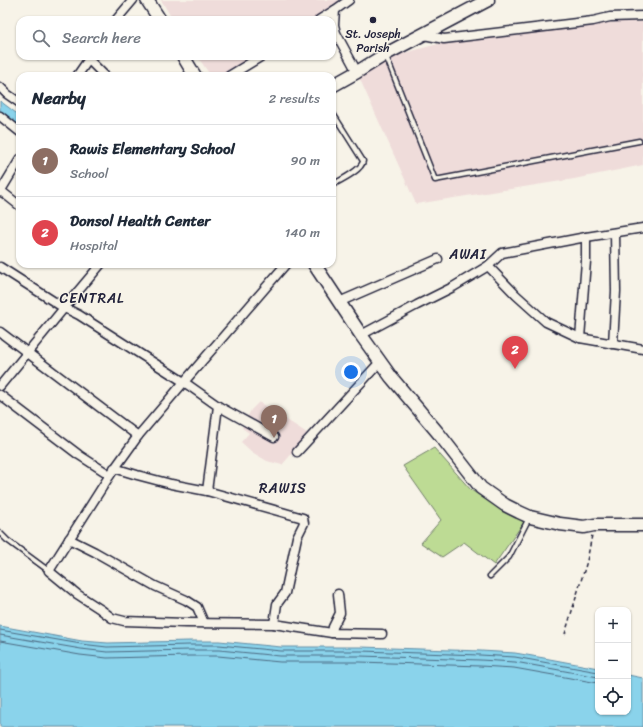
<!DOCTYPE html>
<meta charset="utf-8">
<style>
:root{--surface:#fff;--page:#f2f2f3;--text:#1f2937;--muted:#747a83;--line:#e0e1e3;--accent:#22223b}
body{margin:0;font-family:Sriracha,sans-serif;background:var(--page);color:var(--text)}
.controls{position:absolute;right:12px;bottom:12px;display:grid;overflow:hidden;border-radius:8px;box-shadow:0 1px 3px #0004}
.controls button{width:36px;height:36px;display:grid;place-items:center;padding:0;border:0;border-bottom:1px solid var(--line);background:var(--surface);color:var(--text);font:20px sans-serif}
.you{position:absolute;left:351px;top:372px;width:14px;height:14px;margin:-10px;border:3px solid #fff;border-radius:50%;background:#1a73e8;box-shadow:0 0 0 6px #1a73e833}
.badge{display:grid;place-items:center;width:26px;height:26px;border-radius:50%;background:var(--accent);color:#fff;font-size:13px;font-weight:700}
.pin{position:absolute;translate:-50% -33px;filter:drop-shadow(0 1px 2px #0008)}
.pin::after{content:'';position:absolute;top:21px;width:14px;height:12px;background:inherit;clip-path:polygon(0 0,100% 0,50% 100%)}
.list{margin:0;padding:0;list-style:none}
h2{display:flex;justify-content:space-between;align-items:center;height:52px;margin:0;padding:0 16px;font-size:17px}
h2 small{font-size:13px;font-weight:400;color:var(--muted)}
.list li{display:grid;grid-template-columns:26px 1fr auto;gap:12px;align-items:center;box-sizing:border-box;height:72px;padding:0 16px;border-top:1px solid var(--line)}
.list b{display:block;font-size:15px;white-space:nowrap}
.list p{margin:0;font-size:13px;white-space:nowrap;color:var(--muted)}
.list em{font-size:13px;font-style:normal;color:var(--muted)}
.icon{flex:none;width:22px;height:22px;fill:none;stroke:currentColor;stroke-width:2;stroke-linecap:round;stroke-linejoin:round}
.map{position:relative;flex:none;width:643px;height:727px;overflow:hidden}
.search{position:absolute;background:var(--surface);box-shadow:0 1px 3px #0004;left:16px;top:16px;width:320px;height:44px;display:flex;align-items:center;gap:10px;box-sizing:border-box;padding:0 14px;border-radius:12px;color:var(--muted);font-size:15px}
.panel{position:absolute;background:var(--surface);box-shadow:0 1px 3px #0004;left:16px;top:72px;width:320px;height:196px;border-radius:12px}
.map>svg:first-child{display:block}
</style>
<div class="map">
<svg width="643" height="727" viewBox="0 0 643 727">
<rect width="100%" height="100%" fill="#f7f3e8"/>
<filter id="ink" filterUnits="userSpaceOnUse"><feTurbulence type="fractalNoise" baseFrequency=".025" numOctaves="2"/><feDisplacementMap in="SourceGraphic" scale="8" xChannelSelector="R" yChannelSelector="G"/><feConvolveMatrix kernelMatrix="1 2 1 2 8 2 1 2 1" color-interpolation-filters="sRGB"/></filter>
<g filter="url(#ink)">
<g fill="#efdcda">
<polygon points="161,0 340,0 311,20 173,20"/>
<polygon points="617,22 643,22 643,165 574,179 416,204 358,75 393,56 442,43 540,29"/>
<polygon points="197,56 259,56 228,76 211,76"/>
<polygon points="259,402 307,433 301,443 282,465 267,461 252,452 241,442 249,433 242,428 251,410"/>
</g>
<polygon fill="#bddb94" stroke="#707e68" points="434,448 471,490 496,506 524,522 494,565 464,542 442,557 421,543 441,520 403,466"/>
<g fill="#8ad3eb" stroke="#608ca5">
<polygon points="0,101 20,116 20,130 0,113"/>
<polygon points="0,626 82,641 108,643 189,641 219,641 281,647 361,647 481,651 515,653 544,658 598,668 598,712 628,712 628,675 643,678 643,727 0,727"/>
</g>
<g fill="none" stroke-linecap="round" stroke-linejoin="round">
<g stroke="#4c6981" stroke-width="1">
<polyline points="0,630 81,644 107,647 189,645 219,645 281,651 361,651 480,655 515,657 598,672"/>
<polyline points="0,635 81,649 107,652 189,650 219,650 280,656 360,656 480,660 515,662 598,677"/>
<polyline points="0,641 80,655 107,658 189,656 218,656 280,662 360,662 480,666 514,668 598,683"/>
</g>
<g stroke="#22223b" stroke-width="7">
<g id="service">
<polyline points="386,56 435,180 639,141"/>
<path d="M332,112L363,161C362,170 341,180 332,185"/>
<polyline points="0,533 7,540 49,571"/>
<polyline points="490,576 509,557 529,518"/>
</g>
</g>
<g stroke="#22223b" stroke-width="11">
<g id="minor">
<polyline points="349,0 335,10 334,25 336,33 357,72"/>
<polyline points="116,20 133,0"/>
<polyline points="319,20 335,10"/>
<polyline points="424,35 444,39 593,21 610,17 643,16"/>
<polyline points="89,60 105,76"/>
<polyline points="77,76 91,56"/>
<polyline points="229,76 262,56"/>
<polyline points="0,87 7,94 20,103"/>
<polyline points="0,116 20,132"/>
<polyline points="1,191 20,206"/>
<polyline points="0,192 20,159"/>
<polyline points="286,264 184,382 138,436 110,475 49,571 77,594 100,609 112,618 124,621 186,623 274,624 332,633 382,634"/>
<polyline points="488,266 516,295 546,322 580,338 643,349"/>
<polyline points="0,267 64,308 71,311 79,315 184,382 218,406 207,491"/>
<polyline points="339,302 438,259"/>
<polyline points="0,332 138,436"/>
<polyline points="361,335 417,305 453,287 488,266 502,253 586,237 643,228"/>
<polyline points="580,338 586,261 586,237"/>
<polyline points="613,344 616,291 615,233"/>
<polyline points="0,386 64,308 101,264"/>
<polyline points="0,395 79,455 110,475"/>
<polyline points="218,406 274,437"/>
<polyline points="297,452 380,362"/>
<polyline points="114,468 137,475 171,484 207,491 303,518 304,523 297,537 285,593 277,604 274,624"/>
<polyline points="69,539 95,552 155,586 186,600 197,607 204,623"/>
<polyline points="332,633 333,627 340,613 338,594"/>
</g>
</g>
<g stroke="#22223b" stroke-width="15">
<g id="secondary">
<polyline points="147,0 160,20"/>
<polyline points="183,56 195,76"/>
<polyline points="332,86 357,72 386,54 488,0"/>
<polyline points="314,264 361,335 391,377 439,434 481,488 505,505 519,512 530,517 560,524 584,527 594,525 643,525"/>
</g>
</g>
<polyline stroke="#22223b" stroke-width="1.5" stroke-dasharray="4 3" stroke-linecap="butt" points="565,634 587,561 592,535"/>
<use href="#service" stroke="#f7f3e8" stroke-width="4"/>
<use href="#minor" stroke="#f7f3e8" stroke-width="8"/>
<use href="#secondary" stroke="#f7f3e8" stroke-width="12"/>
</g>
</g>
<circle fill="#22223b" stroke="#f7f3e8" stroke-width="1.5" cx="373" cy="20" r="4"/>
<g text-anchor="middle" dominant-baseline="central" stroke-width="3" stroke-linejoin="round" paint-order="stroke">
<g font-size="12" fill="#22223b" stroke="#f7f3e8">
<text x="373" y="34">St. Joseph<tspan x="373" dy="14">Parish</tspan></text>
</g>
<g font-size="14" letter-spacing="1" fill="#22223b" stroke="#f7f3e8">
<text x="468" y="254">AWAI</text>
<text x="92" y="298">CENTRAL</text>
<text x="283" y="488">RAWIS</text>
</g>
</g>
</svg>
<div class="controls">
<button>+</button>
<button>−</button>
<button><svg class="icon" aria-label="locate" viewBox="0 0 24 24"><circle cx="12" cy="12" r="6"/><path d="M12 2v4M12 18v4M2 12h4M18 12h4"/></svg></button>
</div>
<div class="you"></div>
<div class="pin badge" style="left:274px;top:438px;background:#8d6e63">1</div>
<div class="pin badge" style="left:515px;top:369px;background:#e0444e">2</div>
<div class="search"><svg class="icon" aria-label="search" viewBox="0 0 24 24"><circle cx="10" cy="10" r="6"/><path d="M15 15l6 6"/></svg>Search here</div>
<section class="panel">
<h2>Nearby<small>2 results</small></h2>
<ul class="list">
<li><span class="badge" style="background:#8d6e63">1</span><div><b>Rawis Elementary School</b><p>School</p></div><em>90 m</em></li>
<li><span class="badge" style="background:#e0444e">2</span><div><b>Donsol Health Center</b><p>Hospital</p></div><em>140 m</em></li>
</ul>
</section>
</div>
